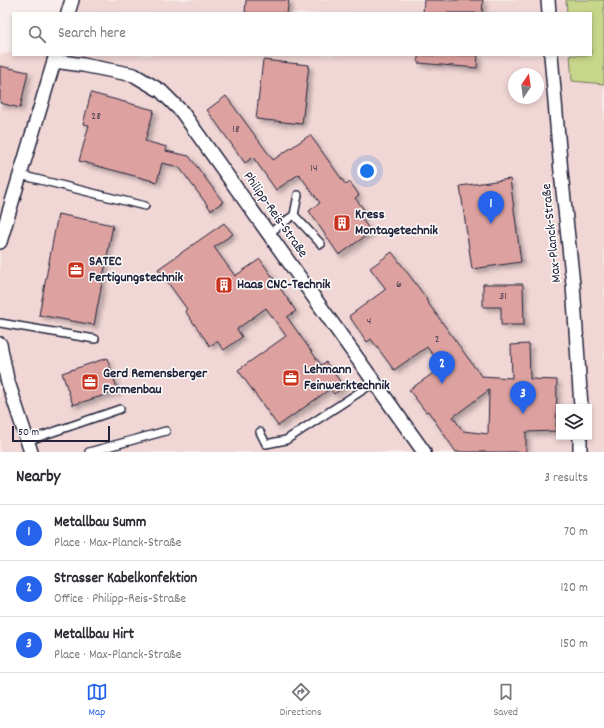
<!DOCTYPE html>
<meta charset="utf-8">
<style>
:root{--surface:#fff;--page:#f7f7f7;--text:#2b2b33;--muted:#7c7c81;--line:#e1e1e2;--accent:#2563eb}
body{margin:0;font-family:Dekko,sans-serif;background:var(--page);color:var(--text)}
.controls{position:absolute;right:12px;bottom:12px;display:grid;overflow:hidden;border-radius:0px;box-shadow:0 2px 6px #0003}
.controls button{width:36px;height:36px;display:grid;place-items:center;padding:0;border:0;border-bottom:1px solid var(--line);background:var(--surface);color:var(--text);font:20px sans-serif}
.compass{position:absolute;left:508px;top:68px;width:36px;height:36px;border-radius:50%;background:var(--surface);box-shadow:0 2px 6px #0003;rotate:13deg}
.scale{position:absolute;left:12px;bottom:10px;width:98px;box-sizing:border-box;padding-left:4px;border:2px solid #22223b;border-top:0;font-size:11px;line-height:14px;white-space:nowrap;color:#22223b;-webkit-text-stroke:3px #fff;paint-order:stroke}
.you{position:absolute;left:367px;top:171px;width:14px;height:14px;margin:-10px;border:3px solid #fff;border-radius:50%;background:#1a73e8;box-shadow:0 0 0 6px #1a73e833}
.badge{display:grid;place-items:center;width:26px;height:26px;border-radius:50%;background:var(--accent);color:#fff;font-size:13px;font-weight:700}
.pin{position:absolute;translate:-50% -33px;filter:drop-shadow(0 1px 2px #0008)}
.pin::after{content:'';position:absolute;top:21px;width:14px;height:12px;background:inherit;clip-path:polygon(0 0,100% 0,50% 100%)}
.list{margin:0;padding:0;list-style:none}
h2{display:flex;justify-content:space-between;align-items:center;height:52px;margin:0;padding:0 16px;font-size:17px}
h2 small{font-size:13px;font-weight:400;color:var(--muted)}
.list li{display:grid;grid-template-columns:26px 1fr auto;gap:12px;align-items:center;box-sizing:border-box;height:56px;padding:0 16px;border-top:1px solid var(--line)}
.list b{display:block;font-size:15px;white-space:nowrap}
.list p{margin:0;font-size:13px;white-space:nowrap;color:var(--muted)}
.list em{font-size:13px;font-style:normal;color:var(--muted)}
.icon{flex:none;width:22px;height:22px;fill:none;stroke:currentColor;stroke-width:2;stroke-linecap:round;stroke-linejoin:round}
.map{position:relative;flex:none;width:604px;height:452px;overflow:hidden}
.search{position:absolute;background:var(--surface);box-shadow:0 2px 6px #0003;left:12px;right:12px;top:12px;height:44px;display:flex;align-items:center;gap:10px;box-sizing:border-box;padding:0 14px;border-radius:0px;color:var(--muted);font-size:15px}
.sheet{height:220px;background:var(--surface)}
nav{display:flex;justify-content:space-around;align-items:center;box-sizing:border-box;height:56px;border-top:1px solid var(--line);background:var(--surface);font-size:11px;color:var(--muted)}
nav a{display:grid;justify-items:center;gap:2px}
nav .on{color:var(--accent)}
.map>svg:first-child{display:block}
</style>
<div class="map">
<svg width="604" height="452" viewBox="0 0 604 452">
<defs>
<filter id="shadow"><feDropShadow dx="3.5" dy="3.5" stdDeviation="2" flood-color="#0004"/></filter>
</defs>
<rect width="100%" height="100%" fill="#f8ecec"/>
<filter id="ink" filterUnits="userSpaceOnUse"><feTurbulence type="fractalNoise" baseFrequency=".025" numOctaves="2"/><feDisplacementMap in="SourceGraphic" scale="8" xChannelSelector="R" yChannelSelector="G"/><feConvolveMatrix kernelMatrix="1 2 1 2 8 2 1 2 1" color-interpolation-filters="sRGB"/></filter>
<g filter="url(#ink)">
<path fill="#f0d6d5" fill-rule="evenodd" d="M63,0H604V452H0V54L13,53V55H591V13H59ZM514,74H538V98H514ZM559,407H589V437H559Z"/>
<polygon fill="#c7d68a" stroke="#747c62" points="566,0 604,0 604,84 572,81 570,55 591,55 591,13 567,13"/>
<g fill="#dda2a0" stroke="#22223b" fill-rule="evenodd" filter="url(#shadow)">
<polygon points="246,0 289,0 287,13 245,13"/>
<polygon points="424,0 483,0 482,13 423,13"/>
<polygon points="418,55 478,55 477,68 418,63"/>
<polygon points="263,60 309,65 302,124 256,119"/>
<polygon points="0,66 28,72 20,108 0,103"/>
<polygon points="91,93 154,110 145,141 167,147 166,151 189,156 223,202 211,210 179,167 162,163 157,182 79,161 89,125 83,124"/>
<polygon points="226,96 273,160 310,135 346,185 350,182 359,195 355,198 366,212 360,216 371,232 339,255 309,211 320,203 299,174 276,190 253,157 245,163 207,110"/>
<polygon points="510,179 521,262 472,269 460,186"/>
<polygon points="58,214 113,225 94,325 39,315"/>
<polygon points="224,223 233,234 214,247 235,276 260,259 296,311 287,317 321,365 326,362 344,387 334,394 330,389 278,426 238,370 286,336 266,308 237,329 242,337 224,350 217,341 210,346 185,311 187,309 158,269"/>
<path d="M392,252L427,299L426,300L481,376L512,378L511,345L529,344L530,379L557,380L556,431L526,432V452H456L428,411L426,412L409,390L442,367L427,347L394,370L371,339L367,342L349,316L386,289L370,268ZM489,390L488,434L463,431L453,417Z"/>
<polygon points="483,284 523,284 524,325 501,325 501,307 483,307"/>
<polygon points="107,358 118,391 73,405 62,373"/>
</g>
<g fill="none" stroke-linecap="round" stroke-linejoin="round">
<g stroke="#22223b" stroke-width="10">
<g id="service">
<polyline points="20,175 145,206"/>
<polyline points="294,215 321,244"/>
<polyline points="268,234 294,215 298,195"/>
<polyline points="0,323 95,339"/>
<polyline points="260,432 266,444 286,440 375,382"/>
<polyline points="27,441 120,409"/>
<polyline points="89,452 166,431"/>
</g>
</g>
<g stroke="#22223b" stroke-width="16">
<g id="minor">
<polyline points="548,0 549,13"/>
<polyline points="68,13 72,0"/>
<polyline points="551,55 561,172 573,284 581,407"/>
<polyline points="54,61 83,65 134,75 161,91 182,112 424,452"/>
<polyline points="0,242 56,55"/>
<polyline points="0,344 7,379 31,452"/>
<polyline points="580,452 580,437"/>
</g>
</g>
<use href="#service" stroke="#fff" stroke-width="7"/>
<use href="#minor" stroke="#fff" stroke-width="13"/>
</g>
</g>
<defs>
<g id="building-square" transform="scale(0.9)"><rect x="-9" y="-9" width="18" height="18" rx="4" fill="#c8321e" stroke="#fff"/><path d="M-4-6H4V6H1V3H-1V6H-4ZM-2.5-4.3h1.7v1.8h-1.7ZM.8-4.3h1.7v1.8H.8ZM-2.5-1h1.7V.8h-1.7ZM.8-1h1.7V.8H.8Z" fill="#fff"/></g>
<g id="office-square" transform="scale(0.9)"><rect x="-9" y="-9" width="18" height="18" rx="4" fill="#c8321e" stroke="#fff"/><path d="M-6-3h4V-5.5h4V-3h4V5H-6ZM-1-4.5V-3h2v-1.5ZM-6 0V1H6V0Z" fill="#fff"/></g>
</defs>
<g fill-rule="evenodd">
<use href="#building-square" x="342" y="223"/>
<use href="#office-square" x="76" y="270"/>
<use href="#building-square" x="224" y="285"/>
<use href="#office-square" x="291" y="378"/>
<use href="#office-square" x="90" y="382"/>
</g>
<g text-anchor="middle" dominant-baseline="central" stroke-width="3" stroke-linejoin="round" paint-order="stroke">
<g font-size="12" fill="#514254">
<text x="96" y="116">28</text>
<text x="236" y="129">18</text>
<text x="314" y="168">14</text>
<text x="399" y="284">6</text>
<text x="503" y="296">31</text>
<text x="369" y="321">4</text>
<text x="437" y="339">2</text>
</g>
<g font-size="14" fill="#22223b" stroke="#fff">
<text transform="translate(275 215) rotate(55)">Philipp-Reis-Straße</text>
<text transform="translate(552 233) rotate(-96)">Max-Planck-Straße</text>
</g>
<g font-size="14" font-weight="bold" fill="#22223b" stroke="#fff" text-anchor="start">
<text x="355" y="215">Kress<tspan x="355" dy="16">Montagetechnik</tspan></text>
<text x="89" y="262">SATEC<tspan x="89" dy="16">Fertigungstechnik</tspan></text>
<text x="237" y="285">Haas CNC-Technik</text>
<text x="304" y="370">Lehmann<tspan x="304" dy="16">Feinwerktechnik</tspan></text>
<text x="103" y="374">Gerd Remensberger<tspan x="103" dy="16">Formenbau</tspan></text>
</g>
</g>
</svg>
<div class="controls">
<button><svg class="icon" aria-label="layers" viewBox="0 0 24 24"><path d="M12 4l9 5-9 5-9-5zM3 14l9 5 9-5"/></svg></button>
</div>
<svg class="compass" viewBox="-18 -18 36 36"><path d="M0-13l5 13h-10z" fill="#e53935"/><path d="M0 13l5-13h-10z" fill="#7c7c81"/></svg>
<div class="scale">50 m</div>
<div class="you"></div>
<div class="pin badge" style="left:491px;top:224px">1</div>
<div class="pin badge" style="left:442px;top:384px">2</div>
<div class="pin badge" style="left:523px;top:414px">3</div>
<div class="search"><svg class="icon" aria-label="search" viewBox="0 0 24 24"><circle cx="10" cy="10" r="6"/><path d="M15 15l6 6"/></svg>Search here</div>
</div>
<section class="sheet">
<h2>Nearby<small>3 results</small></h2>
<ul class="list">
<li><span class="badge">1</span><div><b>Metallbau Summ</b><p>Place · Max-Planck-Straße</p></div><em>70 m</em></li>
<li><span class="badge">2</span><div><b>Strasser Kabelkonfektion</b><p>Office · Philipp-Reis-Straße</p></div><em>120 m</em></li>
<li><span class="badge">3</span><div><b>Metallbau Hirt</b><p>Place · Max-Planck-Straße</p></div><em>150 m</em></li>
</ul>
</section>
<nav>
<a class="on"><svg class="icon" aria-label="map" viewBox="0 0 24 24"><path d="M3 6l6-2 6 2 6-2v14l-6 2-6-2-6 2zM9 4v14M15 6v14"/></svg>Map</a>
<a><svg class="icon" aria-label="directions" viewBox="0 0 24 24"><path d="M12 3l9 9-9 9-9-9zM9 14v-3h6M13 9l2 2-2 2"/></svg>Directions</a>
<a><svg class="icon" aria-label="saved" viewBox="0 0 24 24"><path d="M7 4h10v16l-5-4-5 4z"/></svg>Saved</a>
</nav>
